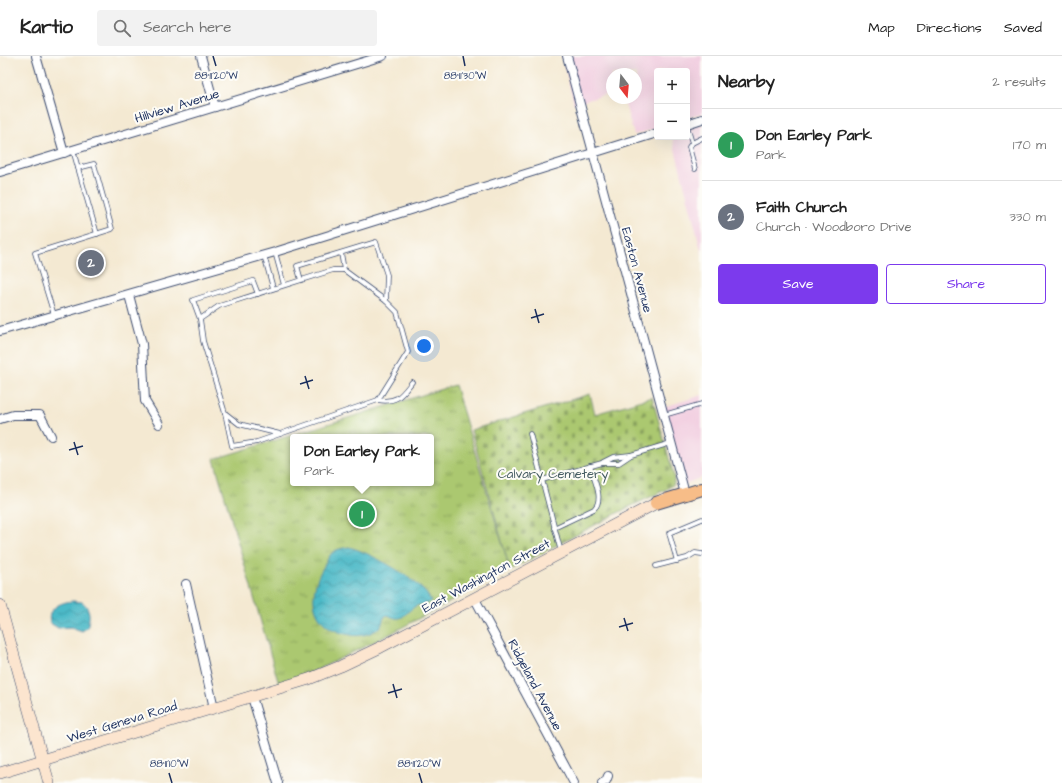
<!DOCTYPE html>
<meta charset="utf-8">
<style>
:root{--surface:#fff;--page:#f2f2f2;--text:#222;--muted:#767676;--line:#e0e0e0;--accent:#7c3aed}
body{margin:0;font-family:"Architects Daughter",sans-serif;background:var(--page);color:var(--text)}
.controls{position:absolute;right:12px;top:12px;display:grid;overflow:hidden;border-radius:4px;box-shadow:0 4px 16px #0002}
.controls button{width:36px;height:36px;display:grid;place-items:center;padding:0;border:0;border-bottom:1px solid var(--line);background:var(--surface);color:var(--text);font:20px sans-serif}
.compass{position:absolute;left:606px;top:12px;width:36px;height:36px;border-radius:50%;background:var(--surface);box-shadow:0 4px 16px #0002;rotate:164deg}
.you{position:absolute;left:424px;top:290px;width:14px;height:14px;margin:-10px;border:3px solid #fff;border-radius:50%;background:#1a73e8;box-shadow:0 0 0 6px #1a73e833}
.badge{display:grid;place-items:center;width:26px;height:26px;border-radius:50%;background:var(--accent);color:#fff;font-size:13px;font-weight:700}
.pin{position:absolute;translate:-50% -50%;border:2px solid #fff;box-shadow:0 1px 4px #0006}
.popup{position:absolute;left:290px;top:378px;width:144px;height:52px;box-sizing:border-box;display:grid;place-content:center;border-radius:4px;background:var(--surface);filter:drop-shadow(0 1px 3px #0005);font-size:13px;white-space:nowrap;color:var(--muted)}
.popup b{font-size:15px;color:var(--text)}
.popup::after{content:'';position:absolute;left:50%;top:100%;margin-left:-8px;border:8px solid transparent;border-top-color:var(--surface)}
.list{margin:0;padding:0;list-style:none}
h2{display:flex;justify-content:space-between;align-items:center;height:52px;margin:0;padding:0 16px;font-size:17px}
h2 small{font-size:13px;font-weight:400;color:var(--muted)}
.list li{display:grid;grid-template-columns:26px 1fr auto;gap:12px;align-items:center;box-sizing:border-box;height:72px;padding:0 16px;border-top:1px solid var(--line)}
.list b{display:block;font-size:15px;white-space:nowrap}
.list p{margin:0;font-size:13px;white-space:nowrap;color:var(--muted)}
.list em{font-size:13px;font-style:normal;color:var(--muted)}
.actions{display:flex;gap:8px;padding:12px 16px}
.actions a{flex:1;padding:9px 0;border:1px solid var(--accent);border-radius:4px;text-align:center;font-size:14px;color:var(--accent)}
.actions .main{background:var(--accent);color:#fff}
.icon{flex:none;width:22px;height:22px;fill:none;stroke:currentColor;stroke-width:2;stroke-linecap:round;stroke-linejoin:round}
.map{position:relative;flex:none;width:702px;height:727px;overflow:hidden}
header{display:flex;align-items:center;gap:24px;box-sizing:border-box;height:56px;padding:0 20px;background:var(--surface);border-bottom:1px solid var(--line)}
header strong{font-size:19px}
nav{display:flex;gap:22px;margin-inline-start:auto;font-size:14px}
.search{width:280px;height:36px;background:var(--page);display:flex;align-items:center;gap:10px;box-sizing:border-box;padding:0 14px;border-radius:4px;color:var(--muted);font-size:15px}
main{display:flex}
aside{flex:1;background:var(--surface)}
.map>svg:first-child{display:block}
</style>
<header>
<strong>Kartio</strong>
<div class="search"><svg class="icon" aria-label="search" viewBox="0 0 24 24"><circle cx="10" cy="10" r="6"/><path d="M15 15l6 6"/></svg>Search here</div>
<nav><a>Map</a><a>Directions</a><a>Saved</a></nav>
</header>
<main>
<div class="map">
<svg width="702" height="727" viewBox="0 0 702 727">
<defs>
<pattern id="cemetery-stones" width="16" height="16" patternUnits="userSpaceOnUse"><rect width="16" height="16" fill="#abc86f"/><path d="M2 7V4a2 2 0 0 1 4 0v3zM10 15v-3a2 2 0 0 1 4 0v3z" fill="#8aa35e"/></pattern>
<pattern id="park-tufts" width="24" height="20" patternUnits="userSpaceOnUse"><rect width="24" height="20" fill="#abc86f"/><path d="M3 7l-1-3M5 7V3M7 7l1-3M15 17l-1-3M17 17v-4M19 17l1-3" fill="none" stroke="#8aa35e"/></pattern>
<pattern id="water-waves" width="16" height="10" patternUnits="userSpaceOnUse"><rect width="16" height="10" fill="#4cb9c7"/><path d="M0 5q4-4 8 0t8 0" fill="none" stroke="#3e97a5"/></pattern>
</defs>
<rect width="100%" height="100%" fill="#fdfcf7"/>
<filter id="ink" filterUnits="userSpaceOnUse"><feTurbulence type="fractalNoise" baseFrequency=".025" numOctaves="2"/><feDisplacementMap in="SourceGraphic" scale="8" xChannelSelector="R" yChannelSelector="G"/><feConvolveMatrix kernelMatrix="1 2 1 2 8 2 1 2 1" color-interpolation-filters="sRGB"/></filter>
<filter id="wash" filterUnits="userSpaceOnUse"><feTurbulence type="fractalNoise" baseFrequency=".012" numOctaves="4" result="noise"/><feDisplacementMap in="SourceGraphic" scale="16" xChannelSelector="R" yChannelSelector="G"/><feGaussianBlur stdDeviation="0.9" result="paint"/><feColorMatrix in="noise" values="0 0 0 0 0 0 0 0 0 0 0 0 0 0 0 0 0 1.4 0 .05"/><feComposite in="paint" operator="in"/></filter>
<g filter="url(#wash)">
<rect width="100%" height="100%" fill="#f4e9d2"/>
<g fill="#f2cfe1">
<polygon points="562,0 702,0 702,58 687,62 687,15 657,15 657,72 634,79 623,42 636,42 636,18 612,18 612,37 574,48"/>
<polygon points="702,68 702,198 672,81 687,81 687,72"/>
<polygon points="702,339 702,421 685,428 664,351"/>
</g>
<polygon fill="url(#cemetery-stones)" stroke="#637c66" points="590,338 595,358 652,341 674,420 674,428 667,433 625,453 510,514 471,374"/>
<path fill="url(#park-tufts)" stroke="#637c66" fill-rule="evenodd" d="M455,329L510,514L386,580L280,632L214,403ZM293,381H431V427H293Z"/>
<g fill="url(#water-waves)" stroke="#347492">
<path d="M349,491C369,496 423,525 431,545L429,547C425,548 420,548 416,550C404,556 404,568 388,559L385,560C382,564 383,568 380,571C372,578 360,581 351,579C312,573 305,541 324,510C326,506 329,500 332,497C336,493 344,492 349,491Z"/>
<path d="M73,545L82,546C91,552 90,562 87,572L82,575L71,571L58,572L50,567C46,552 61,546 73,545Z"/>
</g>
</g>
<g filter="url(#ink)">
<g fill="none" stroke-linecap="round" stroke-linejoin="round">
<g stroke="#3c4b6f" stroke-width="5.5">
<g id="lane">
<polyline points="687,70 692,87 689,91 695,113"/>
<polyline points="692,87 702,82"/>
<polyline points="78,112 97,178"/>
<polyline points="275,196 284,229"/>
<polyline points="341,197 344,214"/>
<polyline points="264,199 273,232"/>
<polygon points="333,214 344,214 386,245 397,256 408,296 378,344 280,378 239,368 225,357 203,285 200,263 219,250"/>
<polyline points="301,224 297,210 376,186 387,219 386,245"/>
<polyline points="54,259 35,197 112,173 94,108 78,112 73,94"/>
<polyline points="200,263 193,244 253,225 258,238"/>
<path d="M378,344C397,347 401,340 412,326"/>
<polyline points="225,357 232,390 257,386 280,378"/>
<polyline points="664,359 702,348"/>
<polyline points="530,378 561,496"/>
<polyline points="603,406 613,401 630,399"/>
<polyline points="542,424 602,407 619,407 631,399 671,387"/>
<path d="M554,472L594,453C605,443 593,422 590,410"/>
<polyline points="677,505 669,477 702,463"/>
<polyline points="656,510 687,502 695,497 702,498"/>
</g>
</g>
<g stroke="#3c4b6f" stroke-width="10">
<g id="street">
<polyline points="36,0 64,97"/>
<polyline points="201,0 215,51"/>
<polyline points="567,0 684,434"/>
<polyline points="687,68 702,63"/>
<polyline points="0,116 383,0"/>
<polyline points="129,239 142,288 145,345 159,368"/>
<polyline points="0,275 275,196 657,77"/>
<polyline points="0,363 13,359 40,359 51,380"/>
<polyline points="186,528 214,652"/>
<polyline points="475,543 574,727"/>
<polyline points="252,641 278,727"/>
<polyline points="602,727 606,725 608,720"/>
</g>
</g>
<g stroke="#3c4b6f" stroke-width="12">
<g id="secondary">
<polyline points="0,549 49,727"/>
<polyline points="0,717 309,623 341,610 381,591 664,443"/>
</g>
</g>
<g stroke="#3c4b6f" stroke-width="14">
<polyline id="primary" points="656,447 702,433"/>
</g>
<use href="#lane" stroke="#fff" stroke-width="4"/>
<use href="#street" stroke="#fff" stroke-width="8"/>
<use href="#secondary" stroke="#fce5cf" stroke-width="11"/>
<use href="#primary" stroke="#f7bd88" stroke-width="12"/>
</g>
</g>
<path fill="none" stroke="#1b2f5e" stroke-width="1.5" d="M213,0L216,10M463,0L465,10M535,253L539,267M531,262L544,258M305,320L309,333M300,328L313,324M74,386L78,399M69,394L83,390M624,562L628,575M619,571L633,567M393,628L397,642M388,637L402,633M169,717L172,727M419,717L422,727"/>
<g text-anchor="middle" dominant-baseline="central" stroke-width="4" stroke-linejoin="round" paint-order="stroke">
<g font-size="13" fill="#1b2f5e" stroke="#fdfcf7">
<text transform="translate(177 50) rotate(-17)">Hillview Avenue</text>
<text transform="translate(637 214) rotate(75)">Easton Avenue</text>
<text transform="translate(486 520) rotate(-28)">East Washington Street</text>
<text transform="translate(535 629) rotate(62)">Ridgeland Avenue</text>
<text transform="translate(122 666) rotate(-17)">West Geneva Road</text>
</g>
<g font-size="13" fill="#465d63" stroke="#fdfcf7">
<text x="553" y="418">Calvary Cemetery</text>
</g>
</g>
<g font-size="10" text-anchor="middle" fill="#1b2f5e" stroke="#fdfcf7" stroke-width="4" stroke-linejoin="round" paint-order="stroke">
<text x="216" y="23">88°11'20"W</text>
<text x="465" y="23">88°11'30"W</text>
<text x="169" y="711">88°11'10"W</text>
<text x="419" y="711">88°11'20"W</text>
</g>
</svg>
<div class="controls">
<button>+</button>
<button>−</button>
</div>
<svg class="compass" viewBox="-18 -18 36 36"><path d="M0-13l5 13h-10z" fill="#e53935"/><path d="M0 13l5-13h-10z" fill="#767676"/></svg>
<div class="you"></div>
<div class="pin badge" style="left:362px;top:458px;background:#2e9e5b">1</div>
<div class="popup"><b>Don Earley Park</b>Park</div>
<div class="pin badge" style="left:91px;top:207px;background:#6b7280">2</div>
</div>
<aside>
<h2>Nearby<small>2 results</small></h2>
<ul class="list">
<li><span class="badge" style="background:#2e9e5b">1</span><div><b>Don Earley Park</b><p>Park</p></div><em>170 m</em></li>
<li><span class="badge" style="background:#6b7280">2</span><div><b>Faith Church</b><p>Church · Woodboro Drive</p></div><em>330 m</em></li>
</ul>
<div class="actions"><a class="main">Save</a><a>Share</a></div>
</aside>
</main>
